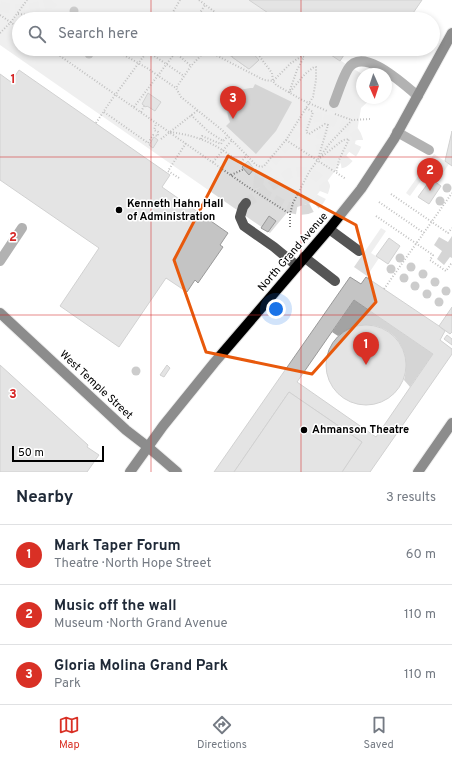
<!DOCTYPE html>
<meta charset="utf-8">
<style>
:root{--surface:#fff;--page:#f2f2f3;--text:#1f2937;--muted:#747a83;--line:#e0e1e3;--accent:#d93025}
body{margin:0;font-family:Overpass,sans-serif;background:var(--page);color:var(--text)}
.compass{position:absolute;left:356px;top:68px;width:36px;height:36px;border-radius:50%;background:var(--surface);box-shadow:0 2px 6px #0003;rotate:177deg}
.scale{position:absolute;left:12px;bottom:10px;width:92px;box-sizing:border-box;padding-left:4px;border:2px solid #000;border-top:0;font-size:11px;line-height:14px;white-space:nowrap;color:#000;-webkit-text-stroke:3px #fff;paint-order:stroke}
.you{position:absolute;left:276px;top:309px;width:14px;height:14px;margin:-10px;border:3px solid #fff;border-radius:50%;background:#1a73e8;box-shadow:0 0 0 6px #1a73e833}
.badge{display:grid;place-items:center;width:26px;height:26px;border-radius:50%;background:var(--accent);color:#fff;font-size:13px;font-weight:700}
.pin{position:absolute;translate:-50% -33px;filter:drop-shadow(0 1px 2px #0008)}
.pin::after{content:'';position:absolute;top:21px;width:14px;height:12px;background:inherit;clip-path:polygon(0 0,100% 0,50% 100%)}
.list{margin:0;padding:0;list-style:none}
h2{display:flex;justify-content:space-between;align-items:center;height:52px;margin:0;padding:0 16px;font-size:17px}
h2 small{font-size:13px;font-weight:400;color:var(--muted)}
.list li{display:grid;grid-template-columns:26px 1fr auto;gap:12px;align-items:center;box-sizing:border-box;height:60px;padding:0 16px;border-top:1px solid var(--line)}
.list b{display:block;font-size:15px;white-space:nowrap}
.list p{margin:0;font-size:13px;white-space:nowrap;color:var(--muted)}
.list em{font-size:13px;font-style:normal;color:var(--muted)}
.icon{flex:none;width:22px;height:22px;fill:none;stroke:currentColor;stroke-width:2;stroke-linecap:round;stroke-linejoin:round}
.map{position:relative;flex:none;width:452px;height:472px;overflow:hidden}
.search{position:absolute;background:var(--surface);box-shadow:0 2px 6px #0003;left:12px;right:12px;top:12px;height:44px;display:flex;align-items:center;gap:10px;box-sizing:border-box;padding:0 14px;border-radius:22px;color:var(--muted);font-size:15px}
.sheet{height:232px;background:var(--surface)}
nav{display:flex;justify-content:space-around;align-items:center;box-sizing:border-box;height:56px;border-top:1px solid var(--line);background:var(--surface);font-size:11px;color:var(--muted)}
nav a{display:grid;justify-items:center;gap:2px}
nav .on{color:var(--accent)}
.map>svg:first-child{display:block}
</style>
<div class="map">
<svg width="452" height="472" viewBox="0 0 452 472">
<rect width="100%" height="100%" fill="#fff"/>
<g fill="#dcdcdc">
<polygon points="0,0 249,0 277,19 19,19 19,49 322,49 362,74 362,98 372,98 361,108 355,144 311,203 290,209 270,233 0,45"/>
<polygon points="434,154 449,164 436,183 425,175 410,196 406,193"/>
<polygon points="381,228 386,231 371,253 379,258 367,276 354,267"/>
</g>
<g fill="#a3a3a3">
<path d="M255,84L292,102L276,131L256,154L226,126L230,122C222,103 232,88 253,88Z"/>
<polygon points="452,236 452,258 450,257 444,265 437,259 442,251 434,245 439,237 448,242"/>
<path d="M354,300L433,354L410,387L404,380C416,337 372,308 338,336L332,332Z"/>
</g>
<g fill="#c4c4c4" stroke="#999" fill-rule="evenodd">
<polygon points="249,0 422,0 409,19 277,19"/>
<polygon points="221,49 247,49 259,60 249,69"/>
<polygon points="239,49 249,49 259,60 249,69 232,57"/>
<polygon points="322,49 348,49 340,61"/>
<polygon points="19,70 170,175 162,187 228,233 220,245 223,247 198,283 195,280 187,292 166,278 119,347 60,306 99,248 0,180 0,74 11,82"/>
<polygon points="148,93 161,102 155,111 147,106 146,107 142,104"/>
<polygon points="452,131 452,166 445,161"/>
<polygon points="154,137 158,140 153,148 149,145"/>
<polygon points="248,161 254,169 249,175 242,167"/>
<polygon points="431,179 441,186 429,204 418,197"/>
<polygon points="269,216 276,221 268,232 261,228"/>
<polygon points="389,238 400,246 388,264 376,256"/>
<path d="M350,277L361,284L366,277L439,326L445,331L440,340L452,349V354L370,472H342L362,442L289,392L234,472H214ZM354,300L433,354L376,437L297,382Z"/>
<polygon points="452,307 452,332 450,334 439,326"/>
<circle cx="366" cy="365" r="40"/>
<polygon points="447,335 452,339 452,345 444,339"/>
<polygon points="0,365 88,445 87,447 99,455 87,472 0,472"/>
<polygon points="167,365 170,368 164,377 160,375"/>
<polygon points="289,392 362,442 342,472 234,472"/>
</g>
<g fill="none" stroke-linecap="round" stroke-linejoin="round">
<g stroke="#d9d9d9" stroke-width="10" stroke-dasharray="10 5" stroke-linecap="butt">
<path d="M0,6C20,12 33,8 53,3L55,0"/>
<path d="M246,203L290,173C304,169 318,173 325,186C318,216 297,214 275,200C270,197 263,194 260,190C257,186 259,182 259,178L306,121L315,117H322L352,129C355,132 357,136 358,140C358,145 348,162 342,163C335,165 325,156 322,150C320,147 320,142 321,138L334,103"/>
</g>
<g stroke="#dbdbdb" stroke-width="12">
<g id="major">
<polyline points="0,313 126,430 148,447 177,472"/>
<polyline points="130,472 163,426 214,363 329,229 361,189 394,139 452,33"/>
<polyline points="418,472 452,423"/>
</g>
</g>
<g stroke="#777" stroke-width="2" stroke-dasharray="1 2" stroke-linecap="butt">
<polyline points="199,0 224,19"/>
<polyline points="18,14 39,16 54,19"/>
<polyline points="0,15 19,28"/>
<polyline points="169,19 180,0"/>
<polyline points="196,19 205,5"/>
<polyline points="0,33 11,22 27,0"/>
<polyline points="50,49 245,185 290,214"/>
<polyline points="113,49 147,68 176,88"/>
<polyline points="171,49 191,66"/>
<polyline points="254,49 272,73 273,81 276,85 302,100 327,111"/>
<polygon points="206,50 264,80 273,81 291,63 302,56 304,57 297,70 289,93 305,74 314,67 316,67 316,80 313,97 286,140 264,166 261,167 256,165 222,130 181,97 176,88 191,66"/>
<polyline points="147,51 184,76"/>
<polyline points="134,107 178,49"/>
<polyline points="306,108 313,112 306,132 309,134 325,124 328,125 318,159"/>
<polyline points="104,112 148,143 153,135 158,136 158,132 154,130 156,124"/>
<polyline points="141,112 144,106"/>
<polyline points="335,114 352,120"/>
<polyline points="191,115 209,132 223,141 228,136"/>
<polyline points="96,123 110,102 149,49"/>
<path d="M170,132C200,136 216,144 239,162H241L247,155"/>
<polyline points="161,139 198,110"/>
<polyline points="201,139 202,136 221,144 223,141"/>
<polyline points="286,140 346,179"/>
<polyline points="320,158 343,140 349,139 339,160 336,173"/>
<polyline points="213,162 232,140"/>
<polyline points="231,175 244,169"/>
<polyline points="179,178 168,171 186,143"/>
<polyline points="391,194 448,233 452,228"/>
<polyline points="379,202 424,233"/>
<polyline points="376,216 433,255 430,260 446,271 451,264 452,264"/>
<polyline points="290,227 290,214 293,203 309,172 330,143 352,120 370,119"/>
<polyline points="384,289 452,193"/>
</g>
<g stroke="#555" stroke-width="10">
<path d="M334,103C338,93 342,79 348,69C363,45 404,85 418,96"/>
<polyline points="397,132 429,150"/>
<polyline points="246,203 243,207 240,217 244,226 274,247 297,266"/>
<polyline points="329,229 359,251"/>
<polyline points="304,257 335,281"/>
<polyline points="0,261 22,228"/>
</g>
<use href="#major" stroke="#000" stroke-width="10"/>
</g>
<g fill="#8f8f8f">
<circle cx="74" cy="11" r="4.5"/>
<circle cx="89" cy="54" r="4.5"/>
<circle cx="447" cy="188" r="4.5"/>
<circle cx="440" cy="201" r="4.5"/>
<circle cx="400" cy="258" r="4.5"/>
<circle cx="411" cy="267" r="4.5"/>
<circle cx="391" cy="269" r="4.5"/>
<circle cx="423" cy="274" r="4.5"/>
<circle cx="404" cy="278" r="4.5"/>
<circle cx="435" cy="282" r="4.5"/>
<circle cx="415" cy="286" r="4.5"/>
<circle cx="446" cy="291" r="4.5"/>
<circle cx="427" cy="294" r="4.5"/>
<circle cx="439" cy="302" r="4.5"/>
<circle cx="136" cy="371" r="4.5"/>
</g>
<path d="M0 0H452V472H0ZM228,156L356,225L376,302L312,374L206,352L174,260Z" fill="#fff" fill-opacity=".55" fill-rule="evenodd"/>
<path fill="none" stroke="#e8590c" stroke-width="3" stroke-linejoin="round" d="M228,156L356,225L376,302L312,374L206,352L174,260Z"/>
<path fill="none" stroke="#d62828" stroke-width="1" stroke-opacity="0.55" d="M151,0V19M301,0V19M151,49V472M301,49V472M0,157H452M0,315H452"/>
<g fill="#000" stroke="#fff" stroke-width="1.5">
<circle cx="119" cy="210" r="4"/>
<circle cx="304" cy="430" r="4"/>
</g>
<g text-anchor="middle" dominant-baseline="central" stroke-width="3" stroke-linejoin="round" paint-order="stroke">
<g font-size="11" font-weight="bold" fill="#000" stroke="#fff" text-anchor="start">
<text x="127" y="204">Kenneth Hahn Hall<tspan x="127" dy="13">of Administration</tspan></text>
<text x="312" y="430">Ahmanson Theatre</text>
</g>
<g font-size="11" fill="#000" stroke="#fff">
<text transform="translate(293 252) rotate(-49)">North Grand Avenue</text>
<text transform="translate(96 385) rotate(43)">West Temple Street</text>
</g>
</g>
<g font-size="13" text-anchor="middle" font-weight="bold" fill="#d62828" stroke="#fff" stroke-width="3" stroke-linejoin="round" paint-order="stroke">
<text x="13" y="83">1</text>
<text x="13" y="241">2</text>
<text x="13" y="398">3</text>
</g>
</svg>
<svg class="compass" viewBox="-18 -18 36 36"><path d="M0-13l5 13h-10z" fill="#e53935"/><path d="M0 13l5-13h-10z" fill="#747a83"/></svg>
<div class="scale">50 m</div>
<div class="you"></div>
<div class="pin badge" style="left:366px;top:365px">1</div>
<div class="pin badge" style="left:430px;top:191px">2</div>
<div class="pin badge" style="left:233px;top:119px">3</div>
<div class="search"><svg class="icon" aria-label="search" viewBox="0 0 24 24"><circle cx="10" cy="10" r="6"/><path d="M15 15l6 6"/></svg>Search here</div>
</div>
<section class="sheet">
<h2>Nearby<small>3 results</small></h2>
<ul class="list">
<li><span class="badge">1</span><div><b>Mark Taper Forum</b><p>Theatre · North Hope Street</p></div><em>60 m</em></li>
<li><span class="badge">2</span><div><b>Music off the wall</b><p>Museum · North Grand Avenue</p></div><em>110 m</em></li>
<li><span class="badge">3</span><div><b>Gloria Molina Grand Park</b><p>Park</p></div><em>110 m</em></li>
</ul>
</section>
<nav>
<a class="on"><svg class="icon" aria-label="map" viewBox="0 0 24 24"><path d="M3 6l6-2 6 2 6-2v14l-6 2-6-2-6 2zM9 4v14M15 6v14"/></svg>Map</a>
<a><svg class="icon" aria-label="directions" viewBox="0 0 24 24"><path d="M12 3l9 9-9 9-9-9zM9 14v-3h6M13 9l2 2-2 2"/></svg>Directions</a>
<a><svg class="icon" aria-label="saved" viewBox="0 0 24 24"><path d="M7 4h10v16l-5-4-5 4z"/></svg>Saved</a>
</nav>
